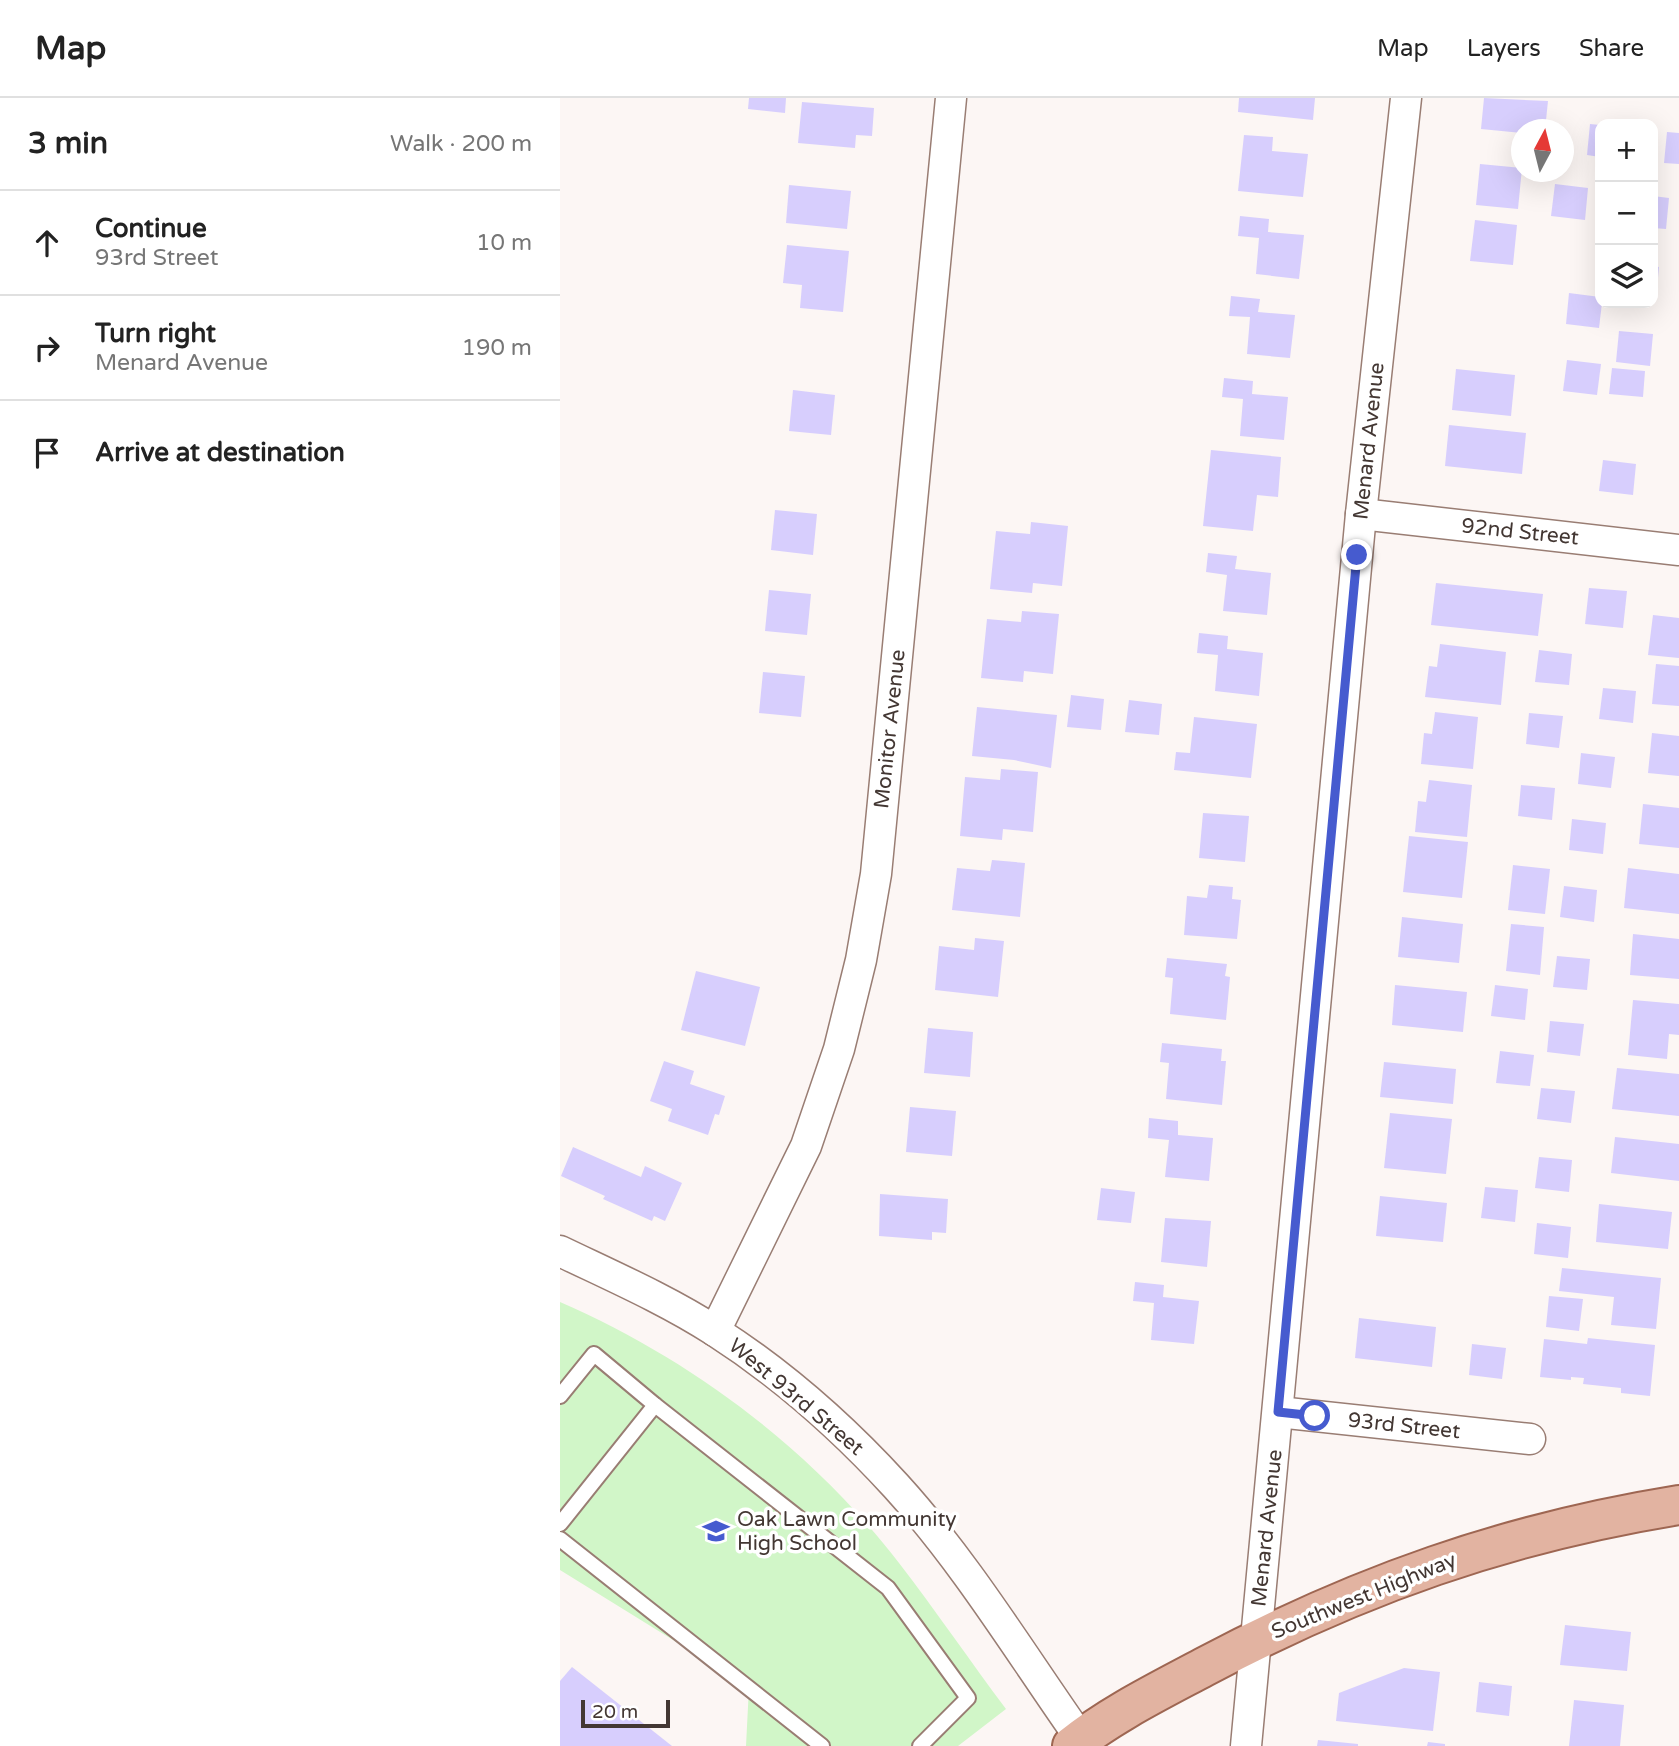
<!DOCTYPE html>
<meta charset="utf-8">
<style>
:root{--surface:#fff;--page:#f2f2f2;--text:#222;--muted:#767676;--line:#e0e0e0}
body{margin:0;font-family:"Varela Round",sans-serif;background:var(--page);color:var(--text)}
.controls{position:absolute;right:21px;top:21px;display:grid;overflow:hidden;border-radius:14px;box-shadow:0 7px 28px #0002}
.controls button{width:63px;height:63px;display:grid;place-items:center;padding:0;border:0;border-bottom:2px solid var(--line);background:var(--surface);color:var(--text);font:35px sans-serif}
.compass{position:absolute;left:951px;top:21px;width:63px;height:63px;border-radius:50%;background:var(--surface);box-shadow:0 7px 28px #0002;rotate:7deg}
.scale{position:absolute;left:21px;bottom:18px;width:89px;box-sizing:border-box;padding-left:7px;border:4px solid #433733;border-top:0;font-size:19px;line-height:24px;white-space:nowrap;color:#433733;-webkit-text-stroke:5px #fff;paint-order:stroke}
.stop{position:absolute;width:21px;height:21px;margin:-16px;border:5px solid #465bcf;border-radius:50%;background:#fff}
.stop.end{background:#465bcf;border-color:#fff;box-shadow:0 2px 7px #0008}
.list{margin:0;padding:0;list-style:none}
h2{display:flex;justify-content:space-between;align-items:center;height:91px;margin:0;padding:0 28px;font-size:30px}
h2 small{font-size:23px;font-weight:400;color:var(--muted)}
.list li{display:grid;grid-template-columns:46px 1fr auto;gap:21px;align-items:center;box-sizing:border-box;height:105px;padding:0 28px;border-top:2px solid var(--line)}
.list b{display:block;font-size:26px;white-space:nowrap}
.list p{margin:0;font-size:23px;white-space:nowrap;color:var(--muted)}
.list em{font-size:23px;font-style:normal;color:var(--muted)}
.icon{flex:none;width:38px;height:38px;fill:none;stroke:currentColor;stroke-width:2;stroke-linecap:round;stroke-linejoin:round}
.map{position:relative;flex:none;width:1119px;height:1648px;overflow:hidden}
header{display:flex;align-items:center;gap:42px;box-sizing:border-box;height:98px;padding:0 35px;background:var(--surface);border-bottom:2px solid var(--line)}
header strong{font-size:33px}
nav{display:flex;gap:38px;margin-inline-start:auto;font-size:24px}
main{display:flex}
aside{flex:1;background:var(--surface)}
.map>svg:first-child{display:block}
</style>
<header>
<strong>Map</strong>
<nav><a>Map</a><a>Layers</a><a>Share</a></nav>
</header>
<main>
<aside>
<h2>3 min<small>Walk · 200 m</small></h2>
<ul class="list">
<li><svg class="icon" aria-label="ahead" viewBox="0 0 24 24"><path d="M12 20V5M6 11l6-6 6 6"/></svg><div><b>Continue</b><p>93rd Street</p></div><em>10 m</em></li>
<li><svg class="icon" aria-label="right" viewBox="0 0 24 24"><path d="M7 20v-9h11M14 6l5 5-5 5"/></svg><div><b>Turn right</b><p>Menard Avenue</p></div><em>190 m</em></li>
<li><svg class="icon" aria-label="arrive" viewBox="0 0 24 24"><path d="M6 21V4h12l-3 4 3 4H6"/></svg><div><b>Arrive at destination</b></div></li>
</ul>
</aside>
<div class="map">
<svg width="1119" height="1648" viewBox="0 0 1119 1648">
<rect width="100%" height="100%" fill="#fcf6f4"/>
<path fill="#d1f6c8" d="M0,1204C131,1261 251,1351 339,1465C376,1513 410,1563 446,1611L398,1648H186L189,1589L0,1472Z"/>
<g fill="#d7cefd">
<polygon points="189,0 226,0 225,15 188,11"/>
<polygon points="679,0 755,0 753,22 678,14"/>
<polygon points="924,0 988,3 985,32 962,32 962,35 921,31"/>
<polygon points="242,4 314,10 312,38 296,37 295,50 238,45"/>
<polygon points="1030,26 1040,27 1040,59 1027,57"/>
<polygon points="1107,34 1119,35 1119,66 1104,65"/>
<polygon points="684,37 713,39 712,53 748,56 743,99 678,93"/>
<polygon points="920,66 962,70 958,111 916,107"/>
<polygon points="995,86 1028,90 1025,122 991,118"/>
<polygon points="229,87 291,93 287,131 226,125"/>
<polygon points="1093,98 1109,100 1106,131 1093,130"/>
<polygon points="680,118 709,121 708,134 744,137 739,181 696,176 699,140 678,138"/>
<polygon points="915,122 957,127 953,167 910,163"/>
<polygon points="227,147 289,153 283,214 240,210 242,187 223,185"/>
<polygon points="1093,168 1099,169 1096,200 1093,200"/>
<polygon points="1009,195 1040,199 1042,205 1039,230 1006,226"/>
<polygon points="671,198 700,201 698,214 735,217 730,260 687,256 690,219 669,218"/>
<polygon points="1059,233 1093,236 1090,268 1056,264"/>
<polygon points="1007,262 1041,266 1037,297 1003,293"/>
<polygon points="1052,270 1085,273 1083,299 1049,296"/>
<polygon points="896,271 955,277 951,318 892,312"/>
<polygon points="664,280 693,283 692,296 728,299 724,342 680,338 683,301 662,299"/>
<polygon points="233,292 275,297 271,337 229,333"/>
<polygon points="889,327 966,335 962,376 885,368"/>
<polygon points="651,352 721,359 718,399 697,397 693,433 643,428"/>
<polygon points="1043,362 1076,366 1073,397 1039,393"/>
<polygon points="215,412 257,416 253,457 211,452"/>
<polygon points="471,424 508,428 502,488 473,485 472,495 430,491 436,433 470,436"/>
<polygon points="648,455 677,458 675,471 711,475 707,517 663,513 667,477 646,474"/>
<polygon points="876,485 983,496 978,538 871,527"/>
<polygon points="1029,490 1067,493 1063,530 1025,526"/>
<polygon points="209,492 251,496 247,537 205,533"/>
<polygon points="462,513 499,516 493,576 464,573 463,584 421,580 427,521 461,524"/>
<polygon points="1093,517 1119,520 1119,560 1088,557"/>
<polygon points="639,535 668,538 667,551 703,555 699,598 655,593 658,557 637,555"/>
<polygon points="880,546 946,554 941,607 865,599 869,568 877,569"/>
<polygon points="979,552 1012,556 1009,587 975,584"/>
<polygon points="1096,566 1119,568 1119,608 1092,606"/>
<polygon points="203,574 245,578 241,619 199,615"/>
<polygon points="1043,590 1076,593 1073,625 1039,621"/>
<polygon points="511,597 544,601 541,632 507,629"/>
<polygon points="569,602 602,606 599,637 565,634"/>
<polygon points="417,609 497,617 491,670 454,662 412,658"/>
<polygon points="875,614 918,619 913,671 861,666 864,635 872,636"/>
<polygon points="969,615 1003,618 999,650 966,646"/>
<polygon points="634,619 697,626 691,680 614,672 616,654 630,655"/>
<polygon points="1092,635 1119,638 1119,678 1088,675"/>
<polygon points="1021,655 1055,659 1051,690 1018,686"/>
<polygon points="441,671 478,674 473,734 443,731 442,742 400,738 405,679 440,682"/>
<polygon points="869,682 912,687 907,739 855,734 858,703 866,704"/>
<polygon points="961,687 995,690 992,722 958,718"/>
<polygon points="1083,706 1119,710 1119,750 1079,746"/>
<polygon points="643,715 689,718 685,764 639,760"/>
<polygon points="1012,721 1046,725 1043,756 1009,752"/>
<polygon points="849,738 908,744 902,800 843,794"/>
<polygon points="432,762 465,765 460,819 392,812 397,770 430,773"/>
<polygon points="953,767 990,771 985,816 948,812"/>
<polygon points="1068,770 1119,776 1119,816 1064,810"/>
<polygon points="649,787 673,789 672,801 681,802 677,841 624,837 627,798 647,800"/>
<polygon points="1004,788 1037,792 1034,824 1000,819"/>
<polygon points="842,819 903,826 899,865 838,859"/>
<polygon points="951,826 984,829 980,877 946,873"/>
<polygon points="1073,836 1119,841 1119,881 1070,877"/>
<polygon points="415,840 444,843 438,899 375,892 379,848 414,852"/>
<polygon points="997,858 1030,861 1027,892 993,889"/>
<polygon points="607,860 667,866 665,878 670,879 666,922 610,916 613,880 605,879"/>
<polygon points="136,873 200,889 185,948 121,932"/>
<polygon points="835,887 907,894 903,934 832,927"/>
<polygon points="935,887 968,891 965,922 931,918"/>
<polygon points="1073,902 1119,906 1119,937 1109,936 1107,961 1068,957"/>
<polygon points="990,923 1024,926 1020,958 987,954"/>
<polygon points="368,930 413,934 410,979 364,975"/>
<polygon points="602,945 662,951 661,963 666,963 662,1007 606,1001 609,965 600,964"/>
<polygon points="940,953 974,957 970,988 936,985"/>
<polygon points="104,963 134,973 130,986 165,998 159,1017 155,1016 148,1037 108,1023 112,1011 90,1003"/>
<polygon points="824,964 896,971 893,1006 820,999"/>
<polygon points="1057,970 1119,976 1119,1018 1052,1011"/>
<polygon points="981,990 1015,993 1011,1025 977,1021"/>
<polygon points="350,1009 396,1013 392,1058 346,1054"/>
<polygon points="830,1015 892,1021 886,1076 824,1070"/>
<polygon points="589,1020 618,1023 618,1037 653,1040 649,1083 605,1079 609,1042 588,1040"/>
<polygon points="1055,1039 1119,1046 1119,1083 1051,1075"/>
<polygon points="13,1049 81,1079 85,1068 122,1085 105,1123 94,1118 92,1123 43,1101 45,1098 1,1078"/>
<polygon points="979,1059 1012,1062 1009,1094 975,1090"/>
<polygon points="925,1089 958,1092 955,1124 921,1120"/>
<polygon points="541,1090 575,1094 571,1125 537,1122"/>
<polygon points="320,1096 388,1101 386,1135 372,1134 372,1142 319,1138"/>
<polygon points="820,1098 887,1105 883,1144 816,1138"/>
<polygon points="1039,1106 1112,1114 1108,1151 1036,1144"/>
<polygon points="605,1120 651,1123 647,1169 601,1164"/>
<polygon points="977,1125 1011,1129 1008,1160 974,1156"/>
<polygon points="1002,1170 1101,1180 1096,1231 1051,1227 1054,1199 999,1193"/>
<polygon points="575,1184 604,1187 603,1199 639,1203 634,1246 591,1242 594,1205 573,1203"/>
<polygon points="989,1198 1023,1201 1019,1233 986,1229"/>
<polygon points="799,1220 876,1229 872,1269 795,1260"/>
<polygon points="1028,1240 1095,1247 1090,1298 1061,1295 1061,1290 1023,1286 1024,1280 1011,1279 1011,1282 980,1279 984,1241 1027,1246"/>
<polygon points="912,1246 946,1250 942,1281 909,1277"/>
<polygon points="1005,1527 1071,1534 1067,1573 1000,1567"/>
<polygon points="12,1569 112,1648 0,1648 0,1583"/>
<polygon points="844,1570 880,1574 873,1633 776,1623 779,1595"/>
<polygon points="919,1584 952,1588 949,1618 916,1614"/>
<polygon points="1014,1602 1064,1607 1060,1648 1009,1648"/>
<polygon points="758,1642 798,1646 798,1648 757,1648"/>
<polygon points="868,1644 885,1646 885,1648 867,1648"/>
</g>
<g fill="none" stroke-linecap="round" stroke-linejoin="round">
<g stroke="#997d73" stroke-width="18">
<g id="lane">
<polyline points="0,1298 34,1256 95,1307 0,1426"/>
<polyline points="95,1307 328,1490 408,1600 360,1648"/>
<polyline points="0,1441 262,1648"/>
</g>
</g>
<g stroke="#997d73" stroke-width="33">
<g id="street">
<polyline points="801,416 1119,452"/>
<path d="M0,1153C52,1178 107,1202 155,1233C222,1276 283,1330 336,1388C406,1465 461,1556 521,1641"/>
<polyline points="155,1233 246,1048 279,951 301,862 316,776 391,0"/>
<polyline points="718,1314 970,1341"/>
<polyline points="686,1648 801,416 846,0"/>
</g>
</g>
<g stroke="#9e6652" stroke-width="42">
<path id="primary" d="M512,1648C550,1617 601,1592 644,1569C799,1487 946,1435 1119,1407"/>
</g>
<use href="#lane" stroke="#fff" stroke-width="14"/>
<use href="#street" stroke="#fff" stroke-width="30"/>
<use href="#primary" stroke="#e2b3a1" stroke-width="38"/>
</g>
<g fill="none" stroke-linecap="round" stroke-linejoin="round">
<polyline stroke="#465bcf" stroke-width="9" points="755,1318 718,1314 797,457"/>
</g>
<defs>
<g id="school-bare" transform="scale(2.1)"><path d="M0-5L7-2L0 1L-7-2ZM-4 1L0 2.5L4 1V4Q0 6-4 4Z" fill="#465bcf" stroke="#fff" stroke-width="2.5" paint-order="stroke"/></g>
</defs>
<g fill-rule="evenodd">
<use href="#school-bare" x="156" y="1433"/>
</g>
<g text-anchor="middle" dominant-baseline="central" stroke-width="7" stroke-linejoin="round" paint-order="stroke">
<g font-size="21" fill="#433733" stroke="#fff">
<text transform="translate(809 343) rotate(-84)">Menard Avenue</text>
<text transform="translate(960 434) rotate(6)">92nd Street</text>
<text transform="translate(330 631) rotate(-84)">Monitor Avenue</text>
<text transform="translate(236 1299) rotate(40)">West 93rd Street</text>
<text transform="translate(844 1328) rotate(6)">93rd Street</text>
<text transform="translate(707 1430) rotate(-84)">Menard Avenue</text>
<text transform="translate(804 1498) rotate(-22)">Southwest Highway</text>
</g>
<g font-size="21" fill="#433733" stroke="#fff" text-anchor="start">
<text x="177" y="1421">Oak Lawn Community<tspan x="177" dy="24">High School</tspan></text>
</g>
</g>
</svg>
<div class="controls">
<button>+</button>
<button>−</button>
<button><svg class="icon" aria-label="layers" viewBox="0 0 24 24"><path d="M12 4l9 5-9 5-9-5zM3 14l9 5 9-5"/></svg></button>
</div>
<svg class="compass" viewBox="-18 -18 36 36"><path d="M0-13l5 13h-10z" fill="#e53935"/><path d="M0 13l5-13h-10z" fill="#767676"/></svg>
<div class="scale">20 m</div>
<div class="stop" style="left:755px;top:1318px"></div>
<div class="stop end" style="left:797px;top:457px"></div>
</div>
</main>
